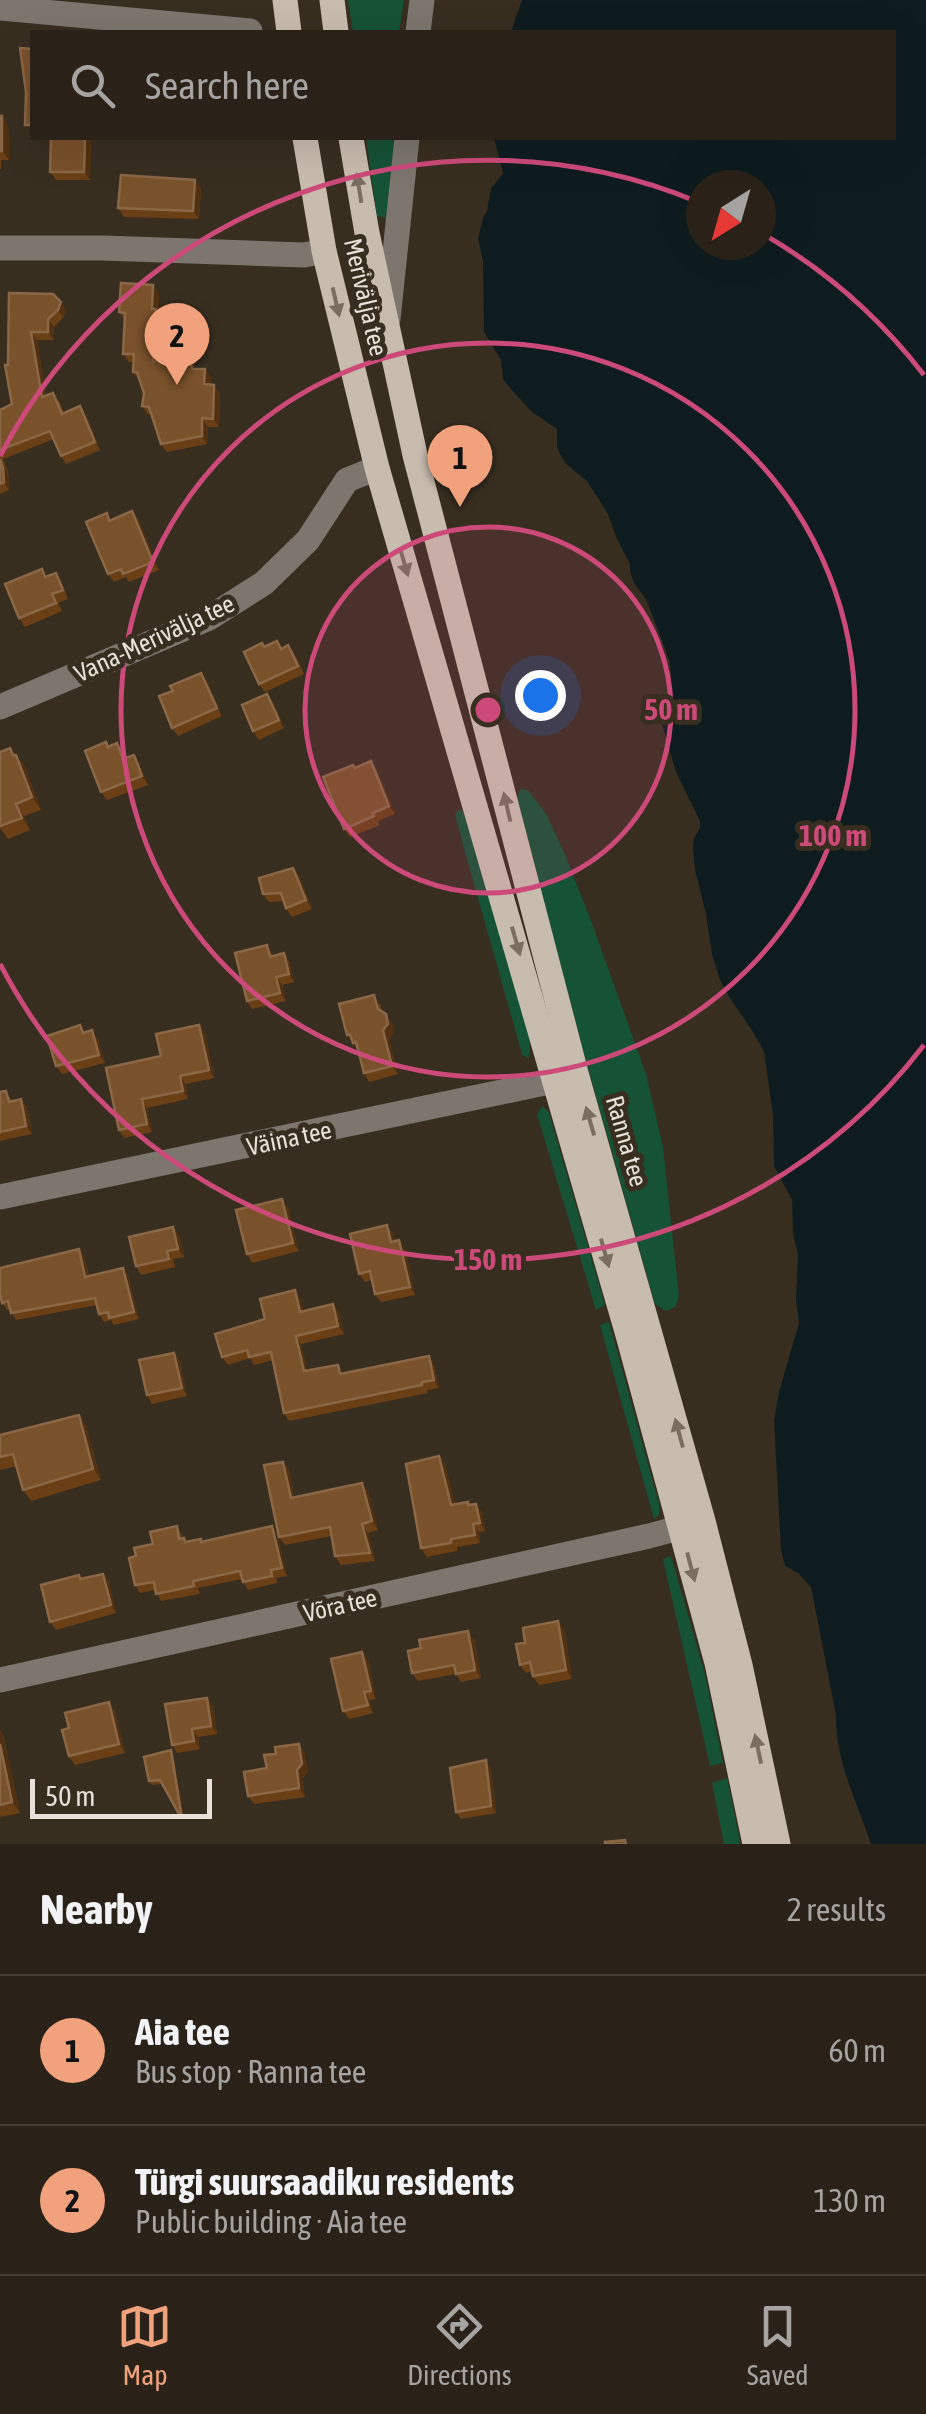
<!DOCTYPE html>
<meta charset="utf-8">
<style>
:root{--surface:#2a2218;--page:#322a21;--text:#f1f3f6;--muted:#a5a4a2;--line:#463f37;--accent:#f1a17b}
body{margin:0;font-family:"Asap Condensed",sans-serif;background:var(--page);color:var(--text)}
.compass{position:absolute;left:686px;top:170px;width:90px;height:90px;border-radius:50%;background:var(--surface);box-shadow:0 10px 40px #0002;rotate:217deg}
.scale{position:absolute;left:30px;bottom:25px;width:182px;box-sizing:border-box;padding-left:10px;border:5px solid #e8e1d9;border-top:0;font-size:28px;line-height:35px;white-space:nowrap;color:#e8e1d9;-webkit-text-stroke:8px #382e20;paint-order:stroke}
.you{position:absolute;left:540px;top:695px;width:35px;height:35px;margin:-25px;border:8px solid #fff;border-radius:50%;background:#1a73e8;box-shadow:0 0 0 15px #1a73e833}
.badge{display:grid;place-items:center;width:65px;height:65px;border-radius:50%;background:var(--accent);color:#111;font-size:32px;font-weight:700}
.pin{position:absolute;translate:-50% -82px;filter:drop-shadow(0 2px 5px #0008)}
.pin::after{content:'';position:absolute;top:52px;width:35px;height:30px;background:inherit;clip-path:polygon(0 0,100% 0,50% 100%)}
.list{margin:0;padding:0;list-style:none}
h2{display:flex;justify-content:space-between;align-items:center;height:130px;margin:0;padding:0 40px;font-size:42px}
h2 small{font-size:32px;font-weight:400;color:var(--muted)}
.list li{display:grid;grid-template-columns:65px 1fr auto;gap:30px;align-items:center;box-sizing:border-box;height:150px;padding:0 40px;border-top:2px solid var(--line)}
.list b{display:block;font-size:38px;white-space:nowrap}
.list p{margin:0;font-size:32px;white-space:nowrap;color:var(--muted)}
.list em{font-size:32px;font-style:normal;color:var(--muted)}
.icon{flex:none;width:55px;height:55px;fill:none;stroke:currentColor;stroke-width:2;stroke-linecap:round;stroke-linejoin:round}
.map{position:relative;flex:none;width:926px;height:1844px;overflow:hidden}
.search{position:absolute;background:var(--surface);box-shadow:0 10px 40px #0002;left:30px;right:30px;top:30px;height:110px;display:flex;align-items:center;gap:25px;box-sizing:border-box;padding:0 35px;border-radius:0px;color:var(--muted);font-size:38px}
.sheet{height:430px;background:var(--surface)}
nav{display:flex;justify-content:space-around;align-items:center;box-sizing:border-box;height:140px;border-top:2px solid var(--line);background:var(--surface);font-size:28px;color:var(--muted)}
nav a{display:grid;justify-items:center;gap:5px}
nav .on{color:var(--accent)}
.map>svg:first-child{display:block}
</style>
<div class="map">
<svg width="926" height="1844" viewBox="0 0 926 1844">
<rect width="100%" height="100%" fill="#382e20"/>
<g fill="#165236">
<polygon points="348,0 404,0 399,32 353,32"/>
<polygon points="366,138 395,138 386,218 377,216"/>
<polygon points="520,789 528,790 547,815 565,855 590,918 646,1074 663,1147 679,1297 675,1307 666,1311 655,1304 584,1054 517,799"/>
<path d="M460,809L464,813C481,867 499,921 514,976C521,1002 535,1033 528,1059L522,1054L463,845L455,814Z"/>
<polygon points="543,1106 549,1113 605,1305 596,1310 537,1114"/>
<polygon points="609,1322 659,1504 659,1515 654,1519 600,1325"/>
<polygon points="671,1556 705,1674 723,1763 710,1766 663,1559"/>
<polygon points="727,1778 739,1836 740,1844 724,1844 712,1783"/>
</g>
<path fill="#0e1c20" fill-rule="evenodd" d="M522,0H926V1844H871C857,1802 835,1760 836,1715L811,1587L798,1573L785,1566L781,1550L774,1421L779,1392L799,1323L796,1300L798,1254L793,1233L792,1200L774,1166L773,1115L764,1051L751,1029L731,1000L720,980L712,954L706,914L695,870L693,849L694,838L700,828V821L676,772L660,717L662,707L672,691L670,663L660,635L646,599L635,585L630,572V564L617,539L608,514L587,481L566,464L560,454L557,446V429L532,412L509,387L503,379L501,360L484,332L483,261L478,239L483,218L487,211L491,189L503,173L494,138H894V32H511ZM701,185H761V245H701Z"/>
<g fill="none" stroke-linecap="round" stroke-linejoin="round">
<g stroke="#7c766f" stroke-width="25">
<polyline points="0,8 250,31"/>
<polyline points="418,32 422,0"/>
<polyline points="0,248 103,248 304,255 324,251"/>
<polyline points="388,319 407,138"/>
<polyline points="0,707 209,618 264,583 308,540 347,480 377,468"/>
<polyline points="0,1197 573,1077"/>
<polyline points="0,1680 649,1536 697,1523"/>
</g>
<g stroke="#c8bcae" stroke-width="25">
<polyline points="285,0 289,32"/>
<polyline points="332,0 336,32"/>
<polyline points="305,138 324,251 377,468 628,1335 717,1663 755,1844"/>
<polyline points="351,138 367,233 415,455 577,1077 703,1521 740,1665 778,1844"/>
</g>
</g>
<g fill="#6b3f16">
<polygon points="0,116 8,126 9,160 1,160 1,169 0,169"/>
<polygon points="51,138 91,138 90,180 56,180 50,172"/>
<polygon points="195,180 201,188 199,219 124,217 118,208"/>
<polygon points="9,293 67,310 63,318 54,327 54,340 37,340 46,396 59,401 64,413 86,414 100,450 66,464 61,456 54,439 3,459 9,476 9,490 0,494 0,410 12,404 8,365"/>
<polygon points="159,293 158,312 162,317 159,360 192,359 195,369 211,377 210,385 220,393 219,427 208,427 207,444 167,452 161,444 151,415 148,414 142,406 144,393 140,381 133,372 133,362 129,362 123,354 125,320 119,312"/>
<polygon points="132,511 138,519 159,570 129,582 126,577 114,582 108,574 107,513 111,520"/>
<polygon points="48,576 61,581 68,599 58,603 62,611 25,627 19,618"/>
<polygon points="288,645 294,653 304,674 265,692 259,684 265,647 282,648"/>
<polygon points="207,681 222,716 178,736 172,728"/>
<polygon points="267,694 273,702 284,728 259,740 253,731"/>
<polygon points="106,742 109,747 117,743 126,758 139,763 148,785 107,800 101,792"/>
<polygon points="10,748 25,767 41,810 24,816 30,830 8,839 0,828 0,752"/>
<polygon points="371,761 377,770 395,814 378,821 380,825 350,837 344,829 355,768"/>
<polygon points="293,868 299,876 312,909 292,917 286,908 284,901 269,902 263,894"/>
<polygon points="267,945 273,956 284,953 289,961 294,982 282,985 286,1001 252,1009 247,1001"/>
<polygon points="380,1003 382,1012 386,1014 392,1023 394,1032 389,1039 398,1074 369,1082 364,1073 358,1050 347,1035"/>
<polygon points="85,1032 98,1039 105,1063 62,1074 56,1066"/>
<polygon points="205,1033 214,1078 186,1084 188,1099 147,1108 152,1132 124,1138 119,1130 161,1056"/>
<polygon points="6,1091 12,1101 21,1099 27,1108 32,1134 0,1141 0,1092"/>
<polygon points="288,1208 299,1251 252,1263 247,1254"/>
<polygon points="393,1234 395,1241 405,1248 415,1295 381,1302 375,1294 372,1280 365,1282 359,1274"/>
<polygon points="179,1235 184,1257 173,1259 175,1267 141,1275 136,1266"/>
<polygon points="79,1249 84,1256 89,1276 128,1275 139,1319 114,1325 111,1320 104,1322 99,1314 97,1305 16,1320 10,1309 7,1310 2,1303"/>
<polygon points="300,1298 303,1311 333,1304 339,1312 344,1334 301,1344 307,1371 344,1373 434,1364 439,1388 427,1390 428,1393 289,1421 284,1413 273,1360 254,1365 250,1358 228,1365 222,1357 265,1319"/>
<polygon points="174,1353 180,1361 187,1396 152,1404 147,1395"/>
<polygon points="79,1415 86,1426 101,1480 31,1501 23,1490 17,1466 0,1470 0,1435"/>
<polygon points="439,1456 445,1464 455,1505 468,1502 482,1512 485,1531 479,1532 480,1543 457,1547 457,1551 427,1557 421,1548"/>
<polygon points="283,1462 289,1470 294,1497 368,1491 378,1530 368,1533 375,1561 341,1565 335,1556 332,1536 285,1545 279,1537"/>
<polygon points="177,1526 183,1538 187,1542 203,1542 272,1526 277,1534 287,1576 276,1578 277,1583 248,1590 242,1579 198,1588 200,1594 161,1601 155,1590 140,1593 135,1585 136,1556"/>
<polygon points="103,1574 109,1582 116,1613 56,1630 50,1622 79,1575 82,1579"/>
<polygon points="564,1629 572,1679 539,1685 533,1676 532,1671 526,1673 520,1665 525,1643"/>
<polygon points="474,1639 481,1678 461,1682 456,1674 418,1681 412,1673"/>
<polygon points="368,1660 376,1699 370,1700 373,1713 349,1719 343,1711"/>
<polygon points="207,1698 213,1706 217,1734 198,1737 200,1749 177,1753 172,1745"/>
<polygon points="115,1711 125,1753 75,1765 69,1756"/>
<polygon points="0,1730 3,1735 20,1813 0,1817"/>
<polygon points="299,1744 304,1752 308,1772 302,1778 305,1797 254,1804 248,1796 276,1754"/>
<polygon points="171,1750 173,1755 184,1817 182,1818 162,1784 152,1785 149,1781"/>
<polygon points="491,1768 496,1813 461,1819 456,1812"/>
</g>
<g fill="#513111">
<polygon points="2,116 8,126 9,160 2,151"/>
<polygon points="85,138 91,138 90,180 84,172"/>
<polygon points="195,180 201,188 199,219 193,211"/>
<polygon points="153,285 159,293 158,312 162,317 159,370 153,362 152,309"/>
<polygon points="61,302 67,310 63,318 58,310"/>
<polygon points="48,319 54,327 54,340 48,332"/>
<polygon points="31,332 37,340 48,405 42,397"/>
<polygon points="205,369 211,377 210,392 204,384"/>
<polygon points="214,385 220,393 219,427 213,419"/>
<polygon points="80,406 86,414 100,450 95,442"/>
<polygon points="202,418 208,427 207,444 202,436"/>
<polygon points="0,456 9,476 9,490 4,482"/>
<polygon points="132,511 138,519 159,570 153,562"/>
<polygon points="201,673 207,681 222,716 217,708"/>
<polygon points="267,694 273,702 284,728 279,720"/>
<polygon points="10,748 25,767 41,810 32,797"/>
<polygon points="134,755 139,763 148,785 142,776"/>
<polygon points="371,761 377,770 395,814 389,806"/>
<polygon points="16,804 24,816 30,830 22,818"/>
<polygon points="293,868 299,876 312,909 306,900"/>
<polygon points="284,953 289,961 294,982 289,974"/>
<polygon points="276,977 282,985 286,1001 280,993"/>
<polygon points="386,1014 392,1023 394,1032 389,1039 398,1074 392,1066 383,1030"/>
<polygon points="199,1025 205,1033 214,1078 209,1070"/>
<polygon points="92,1030 98,1039 105,1063 99,1055"/>
<polygon points="180,1076 186,1084 188,1099 183,1091"/>
<polygon points="21,1099 27,1108 32,1134 26,1126"/>
<polygon points="142,1099 147,1108 152,1132 147,1124"/>
<polygon points="282,1199 288,1208 299,1251 293,1243"/>
<polygon points="387,1225 393,1234 397,1250 391,1242"/>
<polygon points="173,1227 179,1235 184,1257 178,1249"/>
<polygon points="399,1240 405,1248 415,1295 410,1287"/>
<polygon points="79,1249 84,1256 90,1284 85,1277"/>
<polygon points="123,1268 128,1275 139,1319 134,1312"/>
<polygon points="295,1290 300,1298 305,1319 300,1312"/>
<polygon points="333,1304 339,1312 344,1334 338,1326"/>
<polygon points="296,1336 301,1344 309,1379 304,1371"/>
<polygon points="174,1353 180,1361 187,1396 182,1388"/>
<polygon points="429,1356 434,1364 439,1388 434,1380"/>
<polygon points="79,1415 86,1426 101,1480 93,1469"/>
<polygon points="439,1456 445,1464 457,1514 451,1505"/>
<polygon points="283,1462 289,1470 296,1506 291,1498"/>
<polygon points="362,1483 368,1491 378,1530 372,1521"/>
<polygon points="476,1504 482,1512 485,1531 480,1523"/>
<polygon points="362,1524 368,1533 375,1561 370,1553"/>
<polygon points="473,1524 479,1532 480,1543 475,1535"/>
<polygon points="272,1526 277,1534 287,1576 282,1568"/>
<polygon points="103,1574 109,1582 116,1613 111,1605"/>
<polygon points="558,1621 564,1629 572,1679 566,1670"/>
<polygon points="468,1631 474,1639 481,1678 475,1670"/>
<polygon points="362,1652 368,1660 376,1699 371,1691"/>
<polygon points="364,1692 370,1700 373,1713 368,1705"/>
<polygon points="207,1698 213,1706 217,1734 211,1726"/>
<polygon points="109,1702 115,1711 125,1753 119,1744"/>
<polygon points="192,1729 198,1737 200,1749 194,1741"/>
<polygon points="0,1730 3,1735 20,1813 12,1802 0,1744"/>
<polygon points="299,1744 304,1752 308,1772 302,1778 305,1797 299,1788 297,1770"/>
<polygon points="171,1750 173,1755 184,1817 181,1813"/>
<polygon points="486,1760 491,1768 496,1813 491,1806"/>
</g>
<g fill="#79512b" stroke="#8a6746" stroke-width="2.5">
<polygon points="20,48 32,49 32,125 25,125 26,92"/>
<rect x="0" y="116" width="2" height="35"/>
<polygon points="51,138 85,138 84,172 50,172"/>
<polygon points="121,175 195,180 193,211 118,208"/>
<polygon points="121,283 153,285 152,309 156,309 153,362 186,351 192,369 205,369 204,384 214,385 213,419 202,418 202,436 161,444 149,407 142,406 144,393 137,372 133,372 134,354 123,354 125,313 119,312"/>
<polygon points="9,293 53,294 61,302 58,310 48,319 48,332 31,332 42,397 53,393 62,414 80,406 95,442 61,456 50,431 0,450 0,410 12,404 5,365 8,365"/>
<polygon points="0,459 3,468 4,482 0,484"/>
<polygon points="132,511 153,562 123,574 121,569 108,574 86,522 107,513 109,521"/>
<polygon points="42,569 45,577 56,573 63,590 52,594 56,603 19,618 5,584"/>
<polygon points="277,641 281,649 288,645 298,666 259,684 244,652 262,643 264,647"/>
<polygon points="201,673 217,708 172,728 159,696 173,691 170,686"/>
<polygon points="267,694 279,720 253,731 242,705"/>
<polygon points="106,742 108,747 117,743 123,759 134,755 142,776 101,792 85,751"/>
<polygon points="10,748 13,755 16,755 32,797 16,804 22,818 0,826 0,752"/>
<polygon points="371,761 389,806 373,813 374,816 344,829 323,777 353,765 355,768"/>
<polygon points="293,868 306,900 286,908 281,893 263,894 259,878"/>
<polygon points="267,945 270,957 284,953 289,974 276,977 280,993 247,1001 235,953"/>
<polygon points="374,995 378,1009 386,1014 388,1024 383,1030 392,1066 364,1073 356,1042 353,1043 350,1034 347,1035 339,1004"/>
<polygon points="80,1025 83,1033 92,1030 99,1055 56,1066 47,1036"/>
<polygon points="199,1025 209,1070 180,1076 183,1091 142,1099 147,1124 119,1130 106,1068 161,1056 156,1034"/>
<polygon points="6,1091 9,1102 21,1099 26,1126 0,1132 0,1092"/>
<polygon points="282,1199 293,1243 247,1254 236,1210"/>
<polygon points="387,1225 391,1242 399,1240 410,1287 375,1294 370,1271 359,1274 350,1234"/>
<polygon points="173,1227 178,1249 167,1251 169,1259 136,1266 129,1237"/>
<polygon points="79,1249 85,1277 123,1268 134,1312 109,1318 108,1312 99,1314 95,1298 11,1313 8,1301 2,1303 0,1293 0,1268"/>
<polygon points="295,1290 300,1312 333,1304 338,1326 296,1336 304,1371 338,1365 340,1374 429,1356 434,1380 422,1382 422,1385 284,1413 271,1352 249,1357 247,1350 222,1357 215,1334 265,1319 260,1299"/>
<polygon points="174,1353 182,1388 147,1395 139,1360"/>
<polygon points="79,1415 93,1469 23,1490 13,1454 0,1457 0,1435"/>
<polygon points="439,1456 451,1505 468,1502 468,1505 476,1504 480,1523 473,1524 475,1535 451,1539 451,1543 421,1548 406,1464"/>
<polygon points="283,1462 291,1498 362,1483 372,1521 362,1524 370,1553 335,1556 330,1527 279,1537 264,1465"/>
<polygon points="177,1526 179,1539 184,1538 185,1542 201,1539 201,1542 272,1526 282,1568 271,1570 272,1576 243,1582 240,1571 193,1581 194,1586 156,1594 154,1582 135,1585 129,1558 136,1556 134,1548 153,1544 150,1532"/>
<polygon points="103,1574 111,1605 50,1622 41,1585 79,1575 80,1579"/>
<polygon points="558,1621 566,1670 533,1676 530,1662 520,1665 516,1644 525,1643 523,1628"/>
<polygon points="468,1631 475,1670 456,1674 454,1665 412,1673 408,1651 421,1648 419,1640"/>
<polygon points="362,1652 371,1691 364,1692 368,1705 343,1711 331,1659"/>
<polygon points="207,1698 211,1726 192,1729 194,1741 172,1745 165,1704"/>
<polygon points="109,1702 119,1744 69,1756 62,1730 69,1728 65,1713"/>
<polygon points="0,1744 12,1802 0,1805"/>
<polygon points="299,1744 302,1764 297,1770 299,1788 248,1796 244,1772 267,1768 264,1755 276,1754 275,1747"/>
<polygon points="171,1750 181,1813 179,1814 160,1780 149,1781 144,1757"/>
<polygon points="486,1760 491,1806 456,1812 450,1768"/>
<polygon points="625,1840 626,1844 605,1844 605,1842"/>
</g>
<defs><path id="oneway-solid" d="M-6-.8H1V-3.2L6.5 0L1 3.2V.8H-6Z" transform="scale(2.5)"/></defs>
<g fill="#796e60">
<use href="#oneway-solid" transform="translate(359 188) rotate(-99)"/>
<use href="#oneway-solid" transform="translate(336 302) rotate(77)"/>
<use href="#oneway-solid" transform="translate(404 562) rotate(74)"/>
<use href="#oneway-solid" transform="translate(507 807) rotate(-103)"/>
<use href="#oneway-solid" transform="translate(516 941) rotate(74)"/>
<use href="#oneway-solid" transform="translate(590 1121) rotate(-106)"/>
<use href="#oneway-solid" transform="translate(605 1253) rotate(74)"/>
<use href="#oneway-solid" transform="translate(679 1433) rotate(-105)"/>
<use href="#oneway-solid" transform="translate(691 1567) rotate(75)"/>
<use href="#oneway-solid" transform="translate(758 1749) rotate(-102)"/>
</g>
<circle cx="488" cy="710" r="183" fill="#cc4a7a" fill-opacity=".12"/>
<g fill="none" stroke="#cc4a7a" stroke-width="5">
<circle cx="488" cy="710" r="183"/>
<circle cx="488" cy="710" r="367"/>
<path d="M924 1045A550 550 0 0 1 0 964M0 456A550 550 0 0 1 698 202M763 234A550 550 0 0 1 924 375"/>
</g>
<g text-anchor="middle" dominant-baseline="central" stroke-width="10" stroke-linejoin="round" paint-order="stroke">
<g font-size="25" fill="#e8e1d9" stroke="#382e20">
<text transform="translate(366 297) rotate(77)">Merivälja tee</text>
<text transform="translate(154 638) rotate(-25)">Vana-Merivälja tee</text>
<text transform="translate(289 1138) rotate(-12)">Väina tee</text>
<text transform="translate(627 1141) rotate(74)">Ranna tee</text>
<text transform="translate(340 1605) rotate(-13)">Võra tee</text>
</g>
</g>
<circle cx="488" cy="710" r="15" fill="#cc4a7a" stroke="#382e20" stroke-width="5"/>
<g font-size="30" text-anchor="middle" font-weight="bold" fill="#cc4a7a" stroke="#382e20" stroke-width="10" stroke-linejoin="round" paint-order="stroke">
<text x="671" y="720">50 m</text>
<text x="833" y="846">100 m</text>
<text x="488" y="1270">150 m</text>
</g>
</svg>
<svg class="compass" viewBox="-18 -18 36 36"><path d="M0-13l5 13h-10z" fill="#e53935"/><path d="M0 13l5-13h-10z" fill="#a5a4a2"/></svg>
<div class="scale">50 m</div>
<div class="you"></div>
<div class="pin badge" style="left:460px;top:507px">1</div>
<div class="pin badge" style="left:177px;top:385px">2</div>
<div class="search"><svg class="icon" aria-label="search" viewBox="0 0 24 24"><circle cx="10" cy="10" r="6"/><path d="M15 15l6 6"/></svg>Search here</div>
</div>
<section class="sheet">
<h2>Nearby<small>2 results</small></h2>
<ul class="list">
<li><span class="badge">1</span><div><b>Aia tee</b><p>Bus stop · Ranna tee</p></div><em>60 m</em></li>
<li><span class="badge">2</span><div><b>Türgi suursaadiku residents</b><p>Public building · Aia tee</p></div><em>130 m</em></li>
</ul>
</section>
<nav>
<a class="on"><svg class="icon" aria-label="map" viewBox="0 0 24 24"><path d="M3 6l6-2 6 2 6-2v14l-6 2-6-2-6 2zM9 4v14M15 6v14"/></svg>Map</a>
<a><svg class="icon" aria-label="directions" viewBox="0 0 24 24"><path d="M12 3l9 9-9 9-9-9zM9 14v-3h6M13 9l2 2-2 2"/></svg>Directions</a>
<a><svg class="icon" aria-label="saved" viewBox="0 0 24 24"><path d="M7 4h10v16l-5-4-5 4z"/></svg>Saved</a>
</nav>
